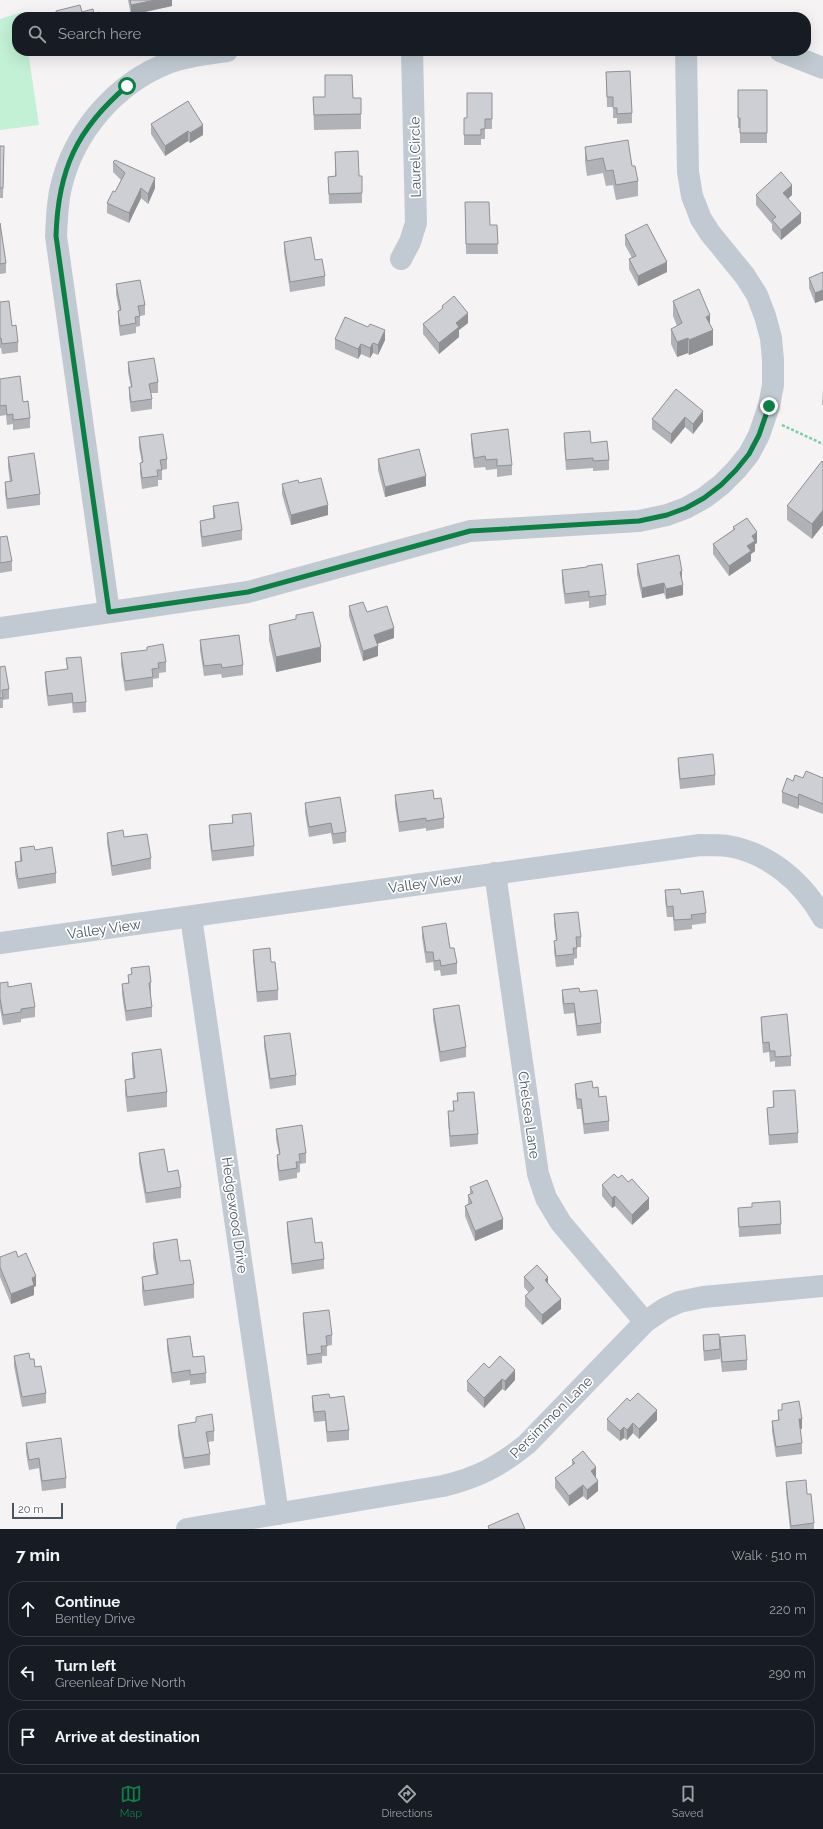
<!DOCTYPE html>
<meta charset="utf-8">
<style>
:root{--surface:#171b24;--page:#20242c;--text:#f1f3f6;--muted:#9ea1a6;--line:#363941;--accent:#0b8043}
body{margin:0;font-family:Raleway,sans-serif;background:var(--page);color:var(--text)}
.scale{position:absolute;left:12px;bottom:10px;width:51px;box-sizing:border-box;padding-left:4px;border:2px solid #4a5661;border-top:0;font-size:11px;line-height:14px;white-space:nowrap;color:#4a5661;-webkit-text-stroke:3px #fff;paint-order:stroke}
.stop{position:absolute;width:12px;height:12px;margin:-9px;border:3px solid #0b8043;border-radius:50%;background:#fff}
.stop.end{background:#0b8043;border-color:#fff;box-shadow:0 1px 4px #0008}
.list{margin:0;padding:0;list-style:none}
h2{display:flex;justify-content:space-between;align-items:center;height:52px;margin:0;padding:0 16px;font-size:17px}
h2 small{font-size:13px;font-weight:400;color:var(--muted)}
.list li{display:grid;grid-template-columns:26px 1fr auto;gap:12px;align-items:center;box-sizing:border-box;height:56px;margin:0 8px 8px;padding:0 8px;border:1px solid var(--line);border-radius:16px}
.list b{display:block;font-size:15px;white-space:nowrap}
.list p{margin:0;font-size:13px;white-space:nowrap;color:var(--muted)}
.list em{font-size:13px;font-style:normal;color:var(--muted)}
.icon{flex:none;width:22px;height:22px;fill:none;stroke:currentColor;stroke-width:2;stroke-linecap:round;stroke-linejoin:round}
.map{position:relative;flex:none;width:823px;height:1529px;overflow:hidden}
.search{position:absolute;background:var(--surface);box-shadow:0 4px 16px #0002;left:12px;right:12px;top:12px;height:44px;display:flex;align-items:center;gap:10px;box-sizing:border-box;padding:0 14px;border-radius:16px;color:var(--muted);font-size:15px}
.sheet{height:244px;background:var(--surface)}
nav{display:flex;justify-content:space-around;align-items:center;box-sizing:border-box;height:56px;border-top:1px solid var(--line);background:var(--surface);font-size:11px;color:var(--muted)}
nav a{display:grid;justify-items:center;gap:2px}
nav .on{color:var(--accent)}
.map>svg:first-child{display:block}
</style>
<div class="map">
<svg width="823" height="1529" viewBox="0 0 823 1529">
<rect width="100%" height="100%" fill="#f5f3f3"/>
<polygon fill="#c3f1d5" points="22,12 23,17 17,17 17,51 28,51 39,125 0,130 0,19"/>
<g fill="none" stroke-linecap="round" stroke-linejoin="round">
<polyline stroke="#7ad0a6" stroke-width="2.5" stroke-dasharray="3 2" stroke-linecap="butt" points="782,425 823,444"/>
<g stroke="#c1cad2" stroke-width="22">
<polyline points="780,51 823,68"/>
<polyline points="401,259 410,242 416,223 412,51"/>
<path d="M109,612L56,236C57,219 57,203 61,187C74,132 115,84 168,63C187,56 207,54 227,51"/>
<polyline points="0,628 248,592 470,531 639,521 667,515 686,508 704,498 721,485 736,470 749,454 759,435 769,406 773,385 773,360 771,338 765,316 757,295 745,276 710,233 701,219 692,196 688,172 686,51"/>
<polyline points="495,873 538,1174 546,1198 561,1223 645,1322"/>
<polyline points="191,917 278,1514"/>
<path d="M0,943L700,845C709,845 719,845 728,846C769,853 803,882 823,918"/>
<path d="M187,1529L443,1486C477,1478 500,1466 527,1444L645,1322L664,1309L679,1302L703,1297L823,1286"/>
</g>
</g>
<g fill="#b0b2b7">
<polygon points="128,0 172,0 172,6 131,15"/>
<polygon points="606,72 632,113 632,123 617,124 617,118 613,118 613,107 607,107"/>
<polygon points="325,75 353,98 361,114 361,129 314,130 313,97 325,97"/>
<polygon points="738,90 767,90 767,143 740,143 740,128 738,128"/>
<polygon points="492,93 492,129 485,129 485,139 481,139 481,145 464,145 464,118 467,118"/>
<polygon points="188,101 203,135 190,143 188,141 165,156 151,134 151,124"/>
<polygon points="0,146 4,156 3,198 0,198"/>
<polygon points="585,147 632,166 638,181 638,196 616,200 613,185 606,186 603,173 587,176 585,162"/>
<polygon points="335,152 359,176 362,176 362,203 329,204 328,177 335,176"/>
<polygon points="113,162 155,188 148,204 141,198 129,223 107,213 107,203 115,192 121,180 113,172"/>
<polygon points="756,195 792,195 788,199 801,223 781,240 772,230 772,224 756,205"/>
<polygon points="465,202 490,225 497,225 498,254 466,254"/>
<polygon points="0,223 6,263 6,273 0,274"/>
<polygon points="625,235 667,272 638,286 629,269 629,259 632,258 625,245"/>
<polygon points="284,242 315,260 325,276 325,286 290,292 284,252"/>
<polygon points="823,272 823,300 815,303 809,288 809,278"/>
<polygon points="116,284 145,305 145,315 140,316 140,326 136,327 136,333 120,336 118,321 118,311 119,310 116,294"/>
<polygon points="673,301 710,325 713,345 689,355 688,353 677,357 671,344 671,329 677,326 673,316"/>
<polygon points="0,302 12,326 18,342 18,352 2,354 1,348 0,348"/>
<polygon points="442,306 468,323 459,330 459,337 439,354 423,334 423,324 442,309"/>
<polygon points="335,339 385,340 378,355 373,353 370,358 361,354 358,359 335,349"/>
<polygon points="128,362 158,382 158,393 151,393 152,399 152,409 131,412 129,397 129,387 131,387 128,372"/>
<polygon points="0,379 23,402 30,418 30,428 13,430 13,424 7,425 6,415 0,416"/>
<polygon points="676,389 703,421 693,434 685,427 671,444 652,429 652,419"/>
<polygon points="823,390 823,405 822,405"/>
<polygon points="564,433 591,443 609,460 609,470 593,471 593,468 566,470 564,443"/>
<polygon points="471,434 512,465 512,475 497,477 497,469 486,470 485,467 474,468 471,444"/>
<polygon points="139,437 167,459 167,469 162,470 162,480 158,480 158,486 142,489 140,473 140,463 142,463 139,447"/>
<polygon points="8,457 40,494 40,505 7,509 5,493 5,482 10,482 8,467"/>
<polygon points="378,459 426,486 385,497 378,470"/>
<polygon points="823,462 812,539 787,520 787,506"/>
<polygon points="299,483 328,515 291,525 282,494 282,484"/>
<polygon points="213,506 242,530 242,540 202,547 200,531 200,521 213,519"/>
<polygon points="733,527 757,543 755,544 755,551 751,554 751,561 729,576 713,554 713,544 733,530"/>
<polygon points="0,537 12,561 12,571 0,573"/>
<polygon points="637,564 682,582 683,595 666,599 664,593 642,598 637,574"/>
<polygon points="562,570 606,595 606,605 589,608 589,601 565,604 562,581"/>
<polygon points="349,606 394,638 377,644 378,656 363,661 349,616"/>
<polygon points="296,615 321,662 276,672 269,640 269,625 296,619"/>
<polygon points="200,640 243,665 243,675 222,678 221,674 204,676 200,650"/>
<polygon points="121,653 166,662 166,672 159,673 159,678 153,679 153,687 125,691 121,664"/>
<polygon points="66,658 86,702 86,712 73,713 72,703 48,706 45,682 45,672 67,670"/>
<polygon points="0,667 9,689 9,699 3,700 3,708 0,708"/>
<polygon points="678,758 715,775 715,785 680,789 678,768"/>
<polygon points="803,778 823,778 823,814 799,805 798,809 782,803 782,792 793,781"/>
<polygon points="395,795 434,799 444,818 444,828 426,831 426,828 399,832 395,805"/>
<polygon points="305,803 346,832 346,842 333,844 331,833 309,837 305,813"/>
<polygon points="232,815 254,846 254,856 212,861 209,835 209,825 232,823"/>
<polygon points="107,833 124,837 151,858 151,869 112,876 107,843"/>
<polygon points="20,848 35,850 56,873 56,883 18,889 15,873 15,862 20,862"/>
<polygon points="665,890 681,894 706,913 706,923 692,925 692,929 674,931 673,917 667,917 665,900"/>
<polygon points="554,914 581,937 581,947 577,947 577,958 574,959 574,965 556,967 554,951 554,941 556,940 554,924"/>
<polygon points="422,927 450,948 457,963 457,974 441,976 440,970 434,971 433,962 426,963 422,937"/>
<polygon points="253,950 278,990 278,1000 257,1002 253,960"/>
<polygon points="131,968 151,982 151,993 150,993 152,1007 152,1017 126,1021 122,994 122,984 128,983 128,975 131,974"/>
<polygon points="0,983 8,987 35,1007 35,1017 21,1019 21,1022 3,1025 0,1008"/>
<polygon points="562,990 580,992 601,1023 601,1033 577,1036 574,1013 564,1014 562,1000"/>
<polygon points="433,1009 466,1047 466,1057 440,1062 433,1019"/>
<polygon points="761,1017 791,1056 791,1066 775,1067 775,1061 770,1062 769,1052 763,1053 761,1027"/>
<polygon points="264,1036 296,1075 296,1085 270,1089 264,1046"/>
<polygon points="132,1053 167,1092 167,1107 127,1112 125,1094 125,1080 133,1078 132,1068"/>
<polygon points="575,1084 593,1088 599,1097 609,1121 609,1131 584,1134 581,1109 577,1109 575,1094"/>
<polygon points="773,1091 798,1133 798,1143 769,1145 767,1108 773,1107"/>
<polygon points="457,1093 478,1134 478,1144 450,1147 448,1121 448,1111 453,1111 453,1101 457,1101"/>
<polygon points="276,1129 306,1153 306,1163 300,1164 300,1172 297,1173 297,1178 279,1181 277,1165 277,1155 279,1154 276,1139"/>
<polygon points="139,1153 168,1172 181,1187 181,1198 146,1203 139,1163"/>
<polygon points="618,1178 649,1209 632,1225 615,1206 612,1208 602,1196 602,1185"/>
<polygon points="470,1187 503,1229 475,1241 465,1216 465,1206 468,1204 468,1195 470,1194"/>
<polygon points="738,1208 781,1224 781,1234 739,1237"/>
<polygon points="287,1222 315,1243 324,1259 324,1269 292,1274 287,1232"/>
<polygon points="153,1243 180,1261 194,1284 194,1298 144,1306 142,1292 142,1277 156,1275 153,1258"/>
<polygon points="0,1257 36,1286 34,1287 34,1295 11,1304 0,1277"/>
<polygon points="524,1277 548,1284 561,1309 542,1325 525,1306 525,1296 529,1293 524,1287"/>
<polygon points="303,1313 332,1335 332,1345 327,1346 327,1356 322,1356 322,1363 307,1365 303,1323"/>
<polygon points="703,1335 720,1343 747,1360 747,1370 722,1372 720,1355 720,1359 704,1361 703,1346"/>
<polygon points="167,1339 193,1357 206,1373 206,1383 190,1385 190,1380 172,1383 167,1349"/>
<polygon points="14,1356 30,1359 35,1367 46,1393 46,1403 22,1407 14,1366"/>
<polygon points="489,1368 515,1380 505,1391 502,1389 484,1408 467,1391 467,1381"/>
<polygon points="312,1396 349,1430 349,1440 327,1442 325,1421 314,1422 312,1406"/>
<polygon points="630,1401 657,1420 639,1439 633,1433 627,1440 624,1438 620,1441 607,1430 607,1419"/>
<polygon points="782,1404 802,1429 800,1429 802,1443 802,1454 776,1457 772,1431 772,1421 778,1420 778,1410 782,1410"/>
<polygon points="196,1417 214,1431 214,1441 208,1442 210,1454 210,1465 184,1469 178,1435 178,1425 196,1422"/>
<polygon points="26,1443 66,1478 66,1488 42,1491 39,1468 29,1470 26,1453"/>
<polygon points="572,1460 596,1478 598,1491 587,1500 583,1496 569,1506 555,1488 555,1478 572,1465"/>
<polygon points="786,1482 807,1494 814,1523 814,1529 790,1529 786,1492"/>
</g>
<g fill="#909195">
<polygon points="155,0 172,0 172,6 131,15 131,5"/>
<polygon points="203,125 203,135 190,143 190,133"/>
<polygon points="188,131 188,141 165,156 165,146"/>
<polygon points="155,178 155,188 148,204 148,194"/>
<polygon points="792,185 792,195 783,203 783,193"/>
<polygon points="141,188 141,198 129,223 129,213"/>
<polygon points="801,213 801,223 781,240 781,230"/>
<polygon points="667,262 667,272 638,286 638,276"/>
<polygon points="823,290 823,300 815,303 815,293"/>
<polygon points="468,313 468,323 459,330 459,337 439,354 439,343 456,323"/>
<polygon points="710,315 710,330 706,317"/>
<polygon points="385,330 385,340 378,355 378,345"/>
<polygon points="713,330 713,345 689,355 689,340"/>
<polygon points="688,338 688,353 677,357 677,342"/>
<polygon points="373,343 373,353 370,358 370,348"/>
<polygon points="361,344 361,354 358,359 358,349"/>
<polygon points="703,411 703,421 693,434 693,424"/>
<polygon points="685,417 685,427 671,444 671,434"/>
<polygon points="426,476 426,486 385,497 385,487"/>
<polygon points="328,505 328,515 291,525 291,515"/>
<polygon points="823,510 823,525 812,539 812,524"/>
<polygon points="757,532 757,543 755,544 755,551 751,554 751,561 729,576 729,566 747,546 752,536"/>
<polygon points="682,571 682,582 680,582 680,572"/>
<polygon points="664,583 664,593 642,598 642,588"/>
<polygon points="683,585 683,595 666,599 666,589"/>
<polygon points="394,628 394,638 374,645 374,635"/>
<polygon points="378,646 378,656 363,661 363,651"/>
<polygon points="321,647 321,662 276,672 276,657"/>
<polygon points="799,794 799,805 798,809 798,798"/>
<polygon points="615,1196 615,1206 612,1208 612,1198"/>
<polygon points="649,1198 649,1209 632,1225 632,1215"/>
<polygon points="503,1219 503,1229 475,1241 475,1231"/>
<polygon points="36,1276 36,1286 34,1287 34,1295 11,1304 11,1294 32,1278"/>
<polygon points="548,1277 548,1287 545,1280"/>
<polygon points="561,1299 561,1309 542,1325 542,1315"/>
<polygon points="515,1370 515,1380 505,1391 505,1381"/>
<polygon points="502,1379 502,1389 484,1408 484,1398"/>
<polygon points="657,1410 657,1420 639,1439 639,1429"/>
<rect x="799" y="1419" width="3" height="10"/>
<polygon points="633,1423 633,1433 627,1440 627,1430"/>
<polygon points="624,1427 624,1438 620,1441 620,1431"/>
<polygon points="596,1467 596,1478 591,1471"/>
<polygon points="598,1481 598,1491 587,1500 587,1490"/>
<polygon points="583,1485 583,1496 569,1506 569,1496"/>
</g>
<g fill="#cdcfd5" stroke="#909195">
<polygon points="130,0 155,0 131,5"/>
<polygon points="80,5 82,12 93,9 94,14 99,12 101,17 57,17 56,11"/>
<polygon points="630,71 632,113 617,114 617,108 613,108 613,97 607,97 606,72"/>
<polygon points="325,75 352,75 353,98 361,98 361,114 314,115 313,97 325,97"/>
<polygon points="738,90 767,90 767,133 740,133 740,118 738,118"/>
<polygon points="467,93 492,93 492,119 485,119 485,129 481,129 481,135 464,135 464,118 467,118"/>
<polygon points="188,101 203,125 190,133 188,131 165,146 151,124"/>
<polygon points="628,140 632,166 635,166 638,181 616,185 613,170 606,171 603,158 587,161 585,147"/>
<polygon points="0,146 4,146 3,188 0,188"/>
<polygon points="358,151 359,176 362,176 362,193 329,194 328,177 336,176 335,152"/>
<polygon points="115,160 155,178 148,194 141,188 129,213 107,203 113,191 115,192 125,173 113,162"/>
<polygon points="781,172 792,185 783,193 801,213 781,230 772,220 776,217 756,195"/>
<polygon points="465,202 489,202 490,225 497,225 498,244 466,244"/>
<polygon points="0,223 6,263 0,264"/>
<polygon points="647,224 667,262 638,276 629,259 636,256 625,235"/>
<polygon points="311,237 315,260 322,259 325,276 290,282 284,242"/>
<polygon points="823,272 823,290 815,293 809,278"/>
<polygon points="140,280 145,305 138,306 140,316 135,317 136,323 120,326 118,311 121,310 116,284"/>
<polygon points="699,289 710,315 706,317 713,330 689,340 688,338 677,342 671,329 682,323 673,301"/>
<polygon points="454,296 468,313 456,323 459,327 439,343 423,324 443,308 442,306"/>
<polygon points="9,301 12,326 16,325 18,342 2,344 1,338 0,338 0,302"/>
<polygon points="345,317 368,327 370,324 385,330 378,345 373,343 370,348 361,344 358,349 335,339"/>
<polygon points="154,358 158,382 149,384 152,399 131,402 129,387 132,387 128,362"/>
<polygon points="20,376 23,402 28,401 30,418 13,420 13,414 7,415 6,405 0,406 0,379"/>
<polygon points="676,389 703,411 693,424 685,417 671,434 652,419"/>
<polygon points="508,429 512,465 497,466 497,459 486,460 485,456 474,458 471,434"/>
<polygon points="590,431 591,443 607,441 609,460 593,461 593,458 566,460 564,433"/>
<polygon points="163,434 167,459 160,460 162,470 157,470 158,476 142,478 140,463 143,462 139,437"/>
<polygon points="419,449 426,476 385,487 378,459"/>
<polygon points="34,453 40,494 7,499 5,482 12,481 8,457"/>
<polygon points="822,461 823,462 823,510 812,524 787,506"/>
<polygon points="321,478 328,505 291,515 282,484 298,480 299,483"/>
<polygon points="238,502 242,530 202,537 200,521 215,518 213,506"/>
<polygon points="747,518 757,532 752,536 755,541 747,546 751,551 729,566 713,544 735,529 733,527"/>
<polygon points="7,536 12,561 0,563 0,537"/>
<polygon points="679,555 682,571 680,572 683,585 666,589 664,583 642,588 637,564"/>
<polygon points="602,564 606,595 589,597 589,591 565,594 562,570 587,567 587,566"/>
<polygon points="363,602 367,612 387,606 394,628 374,635 378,646 363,651 349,606"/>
<polygon points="313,612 321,647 276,657 269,625 296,619 296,615"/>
<polygon points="239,635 243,665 222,668 221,664 204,666 200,640"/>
<polygon points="163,644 166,662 158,663 159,668 152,669 153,677 125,681 121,653 147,650 147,647"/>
<polygon points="81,657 86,702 73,703 72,693 48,696 45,672 68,669 66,658"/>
<polygon points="5,666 9,689 2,690 3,698 0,698 0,667"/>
<polygon points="713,754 715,775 680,779 678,758"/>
<polygon points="806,771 823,778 823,804 799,794 798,798 782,792 787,778 793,781 795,775 803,778"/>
<polygon points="433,790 434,799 441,798 444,818 426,821 426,818 399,822 395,795"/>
<polygon points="340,797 346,832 333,834 331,823 309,827 305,803"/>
<polygon points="251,813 254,846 212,851 209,825 233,823 232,815"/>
<polygon points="123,830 124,837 147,834 151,858 112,866 107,833"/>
<polygon points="34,846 35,850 52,847 56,873 18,879 15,862 22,861 20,848"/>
<polygon points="680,889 681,894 703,891 706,913 691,915 692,919 674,920 673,906 667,907 665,890"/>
<polygon points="578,912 581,937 576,937 577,948 573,948 574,954 556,956 554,941 557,940 554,914"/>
<polygon points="446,923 450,948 454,948 457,963 441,966 440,960 434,961 433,952 426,952 422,927"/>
<polygon points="270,948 271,962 275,962 278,990 257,992 253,950"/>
<polygon points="149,966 151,982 149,983 152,1007 126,1011 122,984 129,983 128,975 132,974 131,968"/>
<polygon points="8,982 8,987 31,983 35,1007 21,1009 21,1012 3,1015 0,998 0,983"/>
<polygon points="579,988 580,992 597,990 601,1023 577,1026 574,1003 564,1004 562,990"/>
<polygon points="459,1005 466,1047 440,1052 433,1009"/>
<polygon points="787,1014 791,1056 775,1057 775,1051 770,1051 769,1042 763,1043 761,1017"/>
<polygon points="290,1033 296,1075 270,1079 264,1036"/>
<polygon points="161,1049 167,1092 127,1097 125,1080 135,1078 132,1053"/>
<polygon points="592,1081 593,1088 598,1087 599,1097 606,1096 609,1121 584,1124 581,1099 577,1099 575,1084"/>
<polygon points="795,1090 798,1133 769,1135 767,1108 774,1107 773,1091"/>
<polygon points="474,1092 478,1134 450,1136 448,1111 454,1111 453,1101 458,1101 457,1093"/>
<polygon points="302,1125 306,1153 299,1154 300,1162 296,1162 297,1168 279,1171 277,1155 280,1154 276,1129"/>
<polygon points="164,1149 168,1172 178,1170 181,1187 146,1193 139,1153"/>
<polygon points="614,1174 618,1178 622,1175 628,1182 632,1179 649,1198 632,1215 615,1196 612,1198 602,1185"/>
<polygon points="487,1180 503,1219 475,1231 465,1206 472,1203 468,1195 473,1193 470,1187"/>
<polygon points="780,1201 781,1224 739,1227 738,1208 752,1207 752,1203"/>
<polygon points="312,1218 315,1243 322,1242 324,1259 292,1264 287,1222"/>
<polygon points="177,1239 180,1261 190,1260 194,1284 144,1291 142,1277 158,1274 153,1243"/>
<polygon points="16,1251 18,1257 26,1253 36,1276 32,1278 34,1285 11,1294 0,1267 0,1257"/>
<polygon points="537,1265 548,1277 545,1280 561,1299 542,1315 525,1296 534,1288 524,1277"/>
<polygon points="329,1310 332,1335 326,1336 327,1346 321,1346 322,1353 307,1355 303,1313"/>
<polygon points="719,1334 720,1349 704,1351 703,1335"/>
<polygon points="745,1335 747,1360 722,1362 720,1337"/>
<polygon points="190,1336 193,1357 204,1356 206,1373 190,1375 190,1370 172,1373 167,1339"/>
<polygon points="29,1353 30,1359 34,1359 35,1367 41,1366 46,1393 22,1397 14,1356"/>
<polygon points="500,1356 515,1370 505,1381 502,1379 484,1398 467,1381 484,1363 489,1368"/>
<polygon points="638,1393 657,1410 639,1429 633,1423 627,1430 624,1427 620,1431 607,1419 627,1398 630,1401"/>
<polygon points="329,1394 330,1398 344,1396 349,1430 327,1432 325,1411 314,1412 312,1396"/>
<polygon points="799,1401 802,1419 799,1419 802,1443 776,1447 772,1421 779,1420 778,1410 782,1410 782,1404"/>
<polygon points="212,1414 214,1431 206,1432 210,1454 184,1458 178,1425 196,1422 196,1417"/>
<polygon points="61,1438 66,1478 42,1481 39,1458 29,1460 26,1443"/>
<polygon points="583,1451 596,1467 591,1471 598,1481 587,1490 583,1485 569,1496 555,1478 575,1463 572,1460"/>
<polygon points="806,1480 807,1494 811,1494 814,1523 791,1526 786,1482"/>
<polygon points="518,1513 525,1529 489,1529 488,1526"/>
</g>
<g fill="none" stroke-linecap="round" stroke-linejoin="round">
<path stroke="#0b8043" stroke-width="5" d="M127,86C77,129 58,169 56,236L109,612L248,592L470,531L639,521L667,515L686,508L704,498L721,485L736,470L749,454L759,435L769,406"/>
</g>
<g text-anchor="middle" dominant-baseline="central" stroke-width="3.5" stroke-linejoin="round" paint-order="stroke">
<g font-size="14" fill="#4a5661" stroke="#fff">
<text transform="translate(415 157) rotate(-91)">Laurel Circle</text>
<text transform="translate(425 883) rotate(-8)">Valley View</text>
<text transform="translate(104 929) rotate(-8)">Valley View</text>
<text transform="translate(529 1115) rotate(82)">Chelsea Lane</text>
<text transform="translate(235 1215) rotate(82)">Hedgewood Drive</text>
<text transform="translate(551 1417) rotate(-45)">Persimmon Lane</text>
</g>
</g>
</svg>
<div class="scale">20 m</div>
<div class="stop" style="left:127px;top:86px"></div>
<div class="stop end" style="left:769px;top:406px"></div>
<div class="search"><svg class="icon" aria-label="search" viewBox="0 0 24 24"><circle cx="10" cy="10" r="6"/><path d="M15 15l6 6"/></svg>Search here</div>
</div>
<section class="sheet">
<h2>7 min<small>Walk · 510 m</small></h2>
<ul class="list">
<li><svg class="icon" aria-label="ahead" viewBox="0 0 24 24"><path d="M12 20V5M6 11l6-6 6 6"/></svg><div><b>Continue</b><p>Bentley Drive</p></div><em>220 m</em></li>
<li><svg class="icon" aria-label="left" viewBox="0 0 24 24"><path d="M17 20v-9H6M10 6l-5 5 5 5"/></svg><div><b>Turn left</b><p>Greenleaf Drive North</p></div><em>290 m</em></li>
<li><svg class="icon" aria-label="arrive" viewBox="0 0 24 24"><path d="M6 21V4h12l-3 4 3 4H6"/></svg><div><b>Arrive at destination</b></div></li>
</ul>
</section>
<nav>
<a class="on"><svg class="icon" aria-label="map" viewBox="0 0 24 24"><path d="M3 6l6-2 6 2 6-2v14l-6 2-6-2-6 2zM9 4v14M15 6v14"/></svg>Map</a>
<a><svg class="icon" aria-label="directions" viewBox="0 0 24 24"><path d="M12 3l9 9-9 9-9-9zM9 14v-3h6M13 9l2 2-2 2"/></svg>Directions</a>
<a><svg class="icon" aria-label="saved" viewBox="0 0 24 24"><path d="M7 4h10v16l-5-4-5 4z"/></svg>Saved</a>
</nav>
